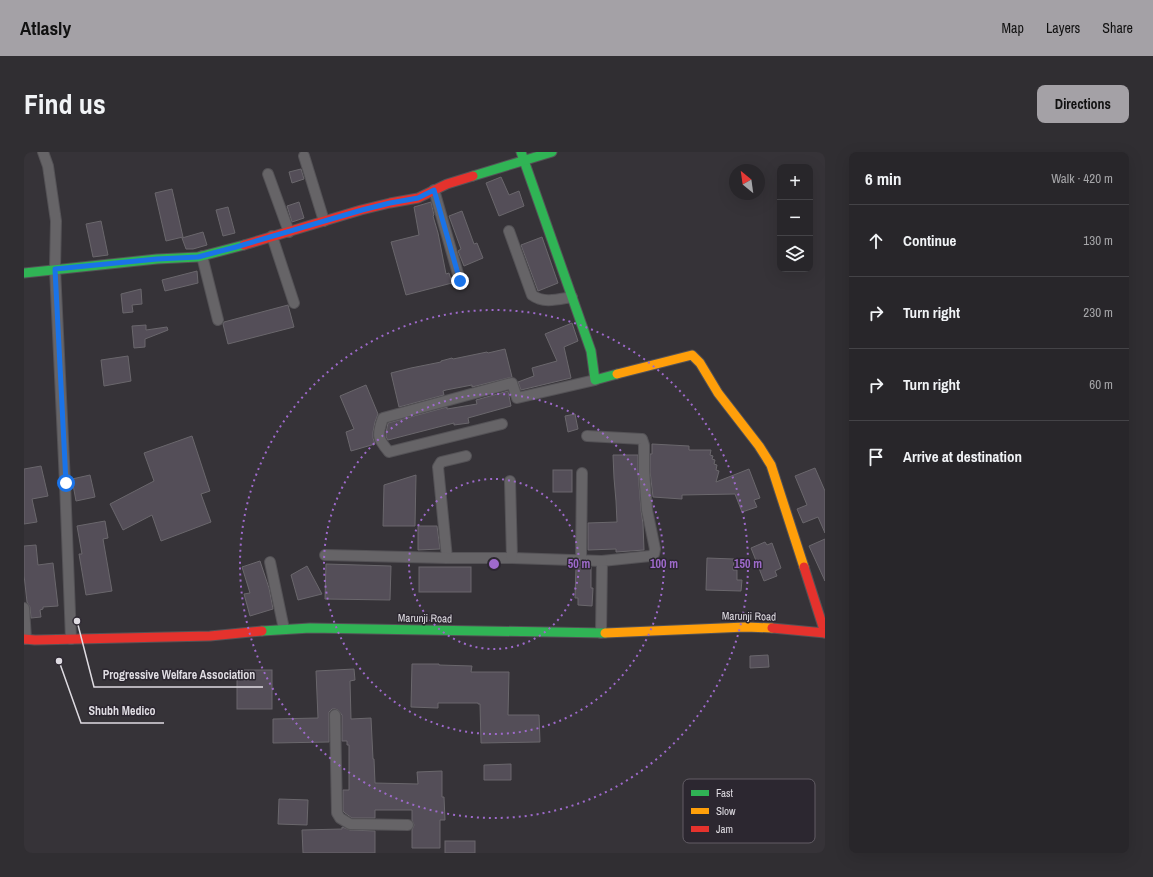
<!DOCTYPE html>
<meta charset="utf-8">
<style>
:root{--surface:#28262a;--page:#302e32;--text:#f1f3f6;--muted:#a5a5a8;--line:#444347;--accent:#a4a1a6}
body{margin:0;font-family:"Archivo Narrow",sans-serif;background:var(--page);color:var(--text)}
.controls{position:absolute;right:12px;top:12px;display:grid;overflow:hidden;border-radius:8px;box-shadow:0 4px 16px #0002}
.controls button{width:36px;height:36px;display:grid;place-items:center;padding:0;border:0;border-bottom:1px solid var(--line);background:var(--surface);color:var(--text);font:20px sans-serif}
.compass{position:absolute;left:705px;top:12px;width:36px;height:36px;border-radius:50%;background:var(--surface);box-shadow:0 4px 16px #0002;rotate:331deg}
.stop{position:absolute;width:12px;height:12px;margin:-9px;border:3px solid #1a73e8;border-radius:50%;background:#fff}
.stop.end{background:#1a73e8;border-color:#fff;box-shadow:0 1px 4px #0008}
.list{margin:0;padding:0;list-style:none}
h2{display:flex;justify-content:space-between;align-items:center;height:52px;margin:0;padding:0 16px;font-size:17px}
h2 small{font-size:13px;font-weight:400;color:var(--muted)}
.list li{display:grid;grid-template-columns:26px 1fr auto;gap:12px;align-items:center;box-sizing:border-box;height:72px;padding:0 16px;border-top:1px solid var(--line)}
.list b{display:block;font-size:15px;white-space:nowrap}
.list em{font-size:13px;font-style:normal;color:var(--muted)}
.icon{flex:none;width:22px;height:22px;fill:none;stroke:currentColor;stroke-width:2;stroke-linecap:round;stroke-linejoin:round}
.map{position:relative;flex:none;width:801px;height:701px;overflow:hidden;border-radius:8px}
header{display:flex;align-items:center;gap:24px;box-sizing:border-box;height:56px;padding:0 20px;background:var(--accent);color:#111}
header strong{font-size:19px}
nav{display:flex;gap:22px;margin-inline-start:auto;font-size:14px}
.intro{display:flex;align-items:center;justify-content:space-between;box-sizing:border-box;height:96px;padding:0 24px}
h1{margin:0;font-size:28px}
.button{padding:10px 18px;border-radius:8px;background:var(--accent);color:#111;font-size:14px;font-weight:700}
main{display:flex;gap:24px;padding:0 24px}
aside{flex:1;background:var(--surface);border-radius:8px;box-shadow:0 4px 16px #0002}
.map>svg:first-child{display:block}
</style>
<header>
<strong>Atlasly</strong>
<nav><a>Map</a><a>Layers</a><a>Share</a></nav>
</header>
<div class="intro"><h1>Find us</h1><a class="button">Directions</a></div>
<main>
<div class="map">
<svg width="801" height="701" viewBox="0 0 801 701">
<rect width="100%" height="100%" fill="#363338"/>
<g fill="#544e58" stroke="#6a676c">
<polygon points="277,17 280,27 268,31 265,20"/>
<polygon points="477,25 485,43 495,39 500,54 475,64 462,31"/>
<polygon points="148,37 159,85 142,89 131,41"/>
<polygon points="275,50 280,66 268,70 263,54"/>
<polygon points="407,50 410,63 409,64 414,81 422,122 425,121 428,131 382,143 367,90 395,83 390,55"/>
<polygon points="204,55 211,81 199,84 192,58"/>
<polygon points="438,59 450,92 453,91 459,106 440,114 434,99 437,97 425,64"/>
<polygon points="77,69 84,103 69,105 62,72"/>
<polygon points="179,80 183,93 169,97 162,97 158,86"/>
<polygon points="518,85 534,131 514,139 497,93"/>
<polygon points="173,119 174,131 141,139 138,128"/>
<polygon points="117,137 118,152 108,153 109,160 99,161 97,142"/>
<polygon points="264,153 270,175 204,192 199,172 200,170"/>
<polygon points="548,171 554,189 540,195 547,226 497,238 494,230 510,224 508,216 533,209 521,182"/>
<polygon points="122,173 122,178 143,175 144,178 121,187 121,195 110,196 108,174"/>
<polygon points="481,197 488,225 448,235 448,233 422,238 419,239 420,243 375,255 367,221 387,216 417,210 417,209 428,206 429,207 463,200 464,201"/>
<polygon points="104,204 107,229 80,234 77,208"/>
<polygon points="342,233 354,262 351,270 349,280 349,286 351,292 327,299 322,280 330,277 316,244"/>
<polygon points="484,239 487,254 444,266 445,271 430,273 430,271 364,288 362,285 362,281 364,271 423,255 423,257 453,252 452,248"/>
<polygon points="551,262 554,277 544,280 541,264"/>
<polygon points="168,284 186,339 177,342 187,370 137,389 128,363 99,378 86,352 130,329 120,301"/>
<polygon points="628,292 665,294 665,298 687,298 686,303 689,304 688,307 691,308 690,312 693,313 692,318 695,319 692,330 725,317 736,346 730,348 733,355 718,360 711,342 658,343 658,347 629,345 626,319 626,302 628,302"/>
<polygon points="589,303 614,303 614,320 617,358 619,372 620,398 592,400 592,397 564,398 564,371 593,370 592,349 590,326"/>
<polygon points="17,314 24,344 8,347 13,370 0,372 0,317"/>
<polygon points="791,316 801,339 801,381 794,365 779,371 773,357 783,353 771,324"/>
<rect x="529" y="318" width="19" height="22"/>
<polygon points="66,323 71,345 52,349 48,327"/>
<polygon points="392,323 391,374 359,374 360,333"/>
<polygon points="81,369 84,386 79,387 88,439 62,443 55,402 58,402 53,374"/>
<polygon points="394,374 413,374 416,397 394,398"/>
<polygon points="801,387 801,429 785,394"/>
<polygon points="741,390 743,393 748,391 757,416 751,419 753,424 740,429 727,396"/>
<polygon points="12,393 14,413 29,411 34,454 19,455 19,457 16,458 17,465 7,466 6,455 3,450 0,423 0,394"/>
<polygon points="683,406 710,407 709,418 713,418 713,428 718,428 717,439 682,438"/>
<polygon points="236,409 245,436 249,457 226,464 220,442 226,441 218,415"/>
<polygon points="302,412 367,414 366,448 301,447"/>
<polygon points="283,414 298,442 274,448 267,423"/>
<rect x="395" y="415" width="52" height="25"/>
<polygon points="552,415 567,415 567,436 569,436 568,454 554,453 554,446 551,446"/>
<polygon points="744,503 745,515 726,516 726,504"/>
<polygon points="388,512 415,512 415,513 448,514 447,520 485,520 484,563 515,563 516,590 457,591 456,552 454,552 454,551 414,551 414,556 387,555"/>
<polygon points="330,517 331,528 326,529 327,567 347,566 349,607 350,607 351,631 394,632 393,620 418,619 418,645 420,645 421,668 416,668 416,696 388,696 388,678 390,673 388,668 388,658 351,658 351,666 328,666 321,661 319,659 319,638 325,638 325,593 323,593 323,589 318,589 318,563 314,558 311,557 308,557 305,560 305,590 249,591 249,567 294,566 292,519"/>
<rect x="213" y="518" width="35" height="39"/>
<polygon points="487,612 487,628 460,628 460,613"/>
<polygon points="255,647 284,648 283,673 254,672"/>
<polygon points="318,675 326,678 351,679 351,701 279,701 278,678 318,677"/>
<rect x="421" y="689" width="30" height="12"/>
</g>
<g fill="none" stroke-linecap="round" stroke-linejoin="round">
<g stroke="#545256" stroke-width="12">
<g id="street">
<polyline points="19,0 24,14 32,69 31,117 41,331 47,487"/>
<polyline points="280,4 300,69"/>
<polyline points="244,22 265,80"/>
<polyline points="410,38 436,129"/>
<path d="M485,79L508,143C520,152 535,147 548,145"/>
<polyline points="248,84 270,151"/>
<polyline points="178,104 194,168"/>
<path d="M478,272L365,300C353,286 353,283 359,266L488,231L493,246L571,228"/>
<polyline points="563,284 618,287 620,293 620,319 623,358 631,397 630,402 626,404 578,409 577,481"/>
<polyline points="442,304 417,310 414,315 423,406 488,406 578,409"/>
<polyline points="486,329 488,406"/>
<polyline points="301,403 423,406"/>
<polyline points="557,409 558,321"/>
<polyline points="246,410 260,477"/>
<polyline points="0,456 2,487"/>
<polyline points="311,563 313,661 316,666 326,672 384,673"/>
</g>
</g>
<g stroke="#545256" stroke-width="11">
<g id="fast">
<polyline points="497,0 567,199 571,228 593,222"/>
<polyline points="449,24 528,0"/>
<polyline points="0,121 133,107 174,105 220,93"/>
<polyline points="238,479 286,476 581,481"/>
</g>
</g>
<g stroke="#545256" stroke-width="11">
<g id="slow">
<polyline points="593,222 668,203 676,211 694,241 735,294 747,313 780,415"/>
<polyline points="581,481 722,475 748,476"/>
</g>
</g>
<g stroke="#545256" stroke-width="11">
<g id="jam">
<polyline points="220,93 337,58 366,51 394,46 423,32 449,24"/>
<polyline points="780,415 801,481"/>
<polyline points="748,476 801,481"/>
<polyline points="0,487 11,488 186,484 238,479"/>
</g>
</g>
<use href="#street" stroke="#666467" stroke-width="10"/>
<use href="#fast" stroke="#30b455" stroke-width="9"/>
<use href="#slow" stroke="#ff9f0a" stroke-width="9"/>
<use href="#jam" stroke="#e5322d" stroke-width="9"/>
</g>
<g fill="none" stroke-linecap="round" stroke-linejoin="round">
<polyline stroke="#1a73e8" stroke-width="5" points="42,331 31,117 133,107 174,105 212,95 338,58 366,51 394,46 410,38 436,129"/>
</g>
<g fill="none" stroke="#9e6acb" stroke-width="2" stroke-dasharray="2 4">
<circle cx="470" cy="412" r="85"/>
<circle cx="470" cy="412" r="170"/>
<circle cx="470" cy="412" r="254"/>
</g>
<g text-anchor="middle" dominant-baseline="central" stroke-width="3" stroke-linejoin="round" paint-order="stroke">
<g font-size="11" fill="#dfdce2" stroke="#2c2730">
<text transform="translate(725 464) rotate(1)">Marunji Road</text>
<text transform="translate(401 466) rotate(1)">Marunji Road</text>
</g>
</g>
<rect x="659" y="627" width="132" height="64" rx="6" fill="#2c2730" stroke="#625d65" stroke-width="1"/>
<rect x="667" y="638" width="18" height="6" fill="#30b455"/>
<rect x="667" y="656" width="18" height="6" fill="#ff9f0a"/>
<rect x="667" y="674" width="18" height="6" fill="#e5322d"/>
<g font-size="11" fill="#dfdce2">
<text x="692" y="645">Fast</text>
<text x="692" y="663">Slow</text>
<text x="692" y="681">Jam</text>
</g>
<circle cx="470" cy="412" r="6" fill="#9e6acb" stroke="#2c2730" stroke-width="2"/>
<g font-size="12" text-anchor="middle" font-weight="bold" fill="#9e6acb" stroke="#2c2730" stroke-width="3" stroke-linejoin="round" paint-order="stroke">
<text x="555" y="416">50 m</text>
<text x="640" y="416">100 m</text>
<text x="724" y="416">150 m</text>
</g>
<path fill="none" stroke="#dfdce2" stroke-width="1.5" d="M53 469L70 535H239M35 509L57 571H140"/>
<g fill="#dfdce2" stroke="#2c2730" stroke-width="1.5">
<circle cx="53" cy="469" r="4"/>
<circle cx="35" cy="509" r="4"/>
</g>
<g font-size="12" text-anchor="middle" font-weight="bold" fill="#dfdce2" stroke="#2c2730" stroke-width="3" stroke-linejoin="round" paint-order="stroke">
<text x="155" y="527">Progressive Welfare Association</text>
<text x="98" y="563">Shubh Medico</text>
</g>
</svg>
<div class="controls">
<button>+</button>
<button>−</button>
<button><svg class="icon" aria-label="layers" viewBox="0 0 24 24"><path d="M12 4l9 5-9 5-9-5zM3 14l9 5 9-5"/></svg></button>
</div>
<svg class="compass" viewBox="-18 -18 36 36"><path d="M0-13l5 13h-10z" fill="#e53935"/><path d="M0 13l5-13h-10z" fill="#a5a5a8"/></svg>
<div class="stop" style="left:42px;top:331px"></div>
<div class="stop end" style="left:436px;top:129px"></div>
</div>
<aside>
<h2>6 min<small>Walk · 420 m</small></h2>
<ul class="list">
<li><svg class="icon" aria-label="ahead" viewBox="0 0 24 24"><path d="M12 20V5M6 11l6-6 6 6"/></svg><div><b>Continue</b></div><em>130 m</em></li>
<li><svg class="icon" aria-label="right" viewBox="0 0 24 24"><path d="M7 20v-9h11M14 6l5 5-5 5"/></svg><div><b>Turn right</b></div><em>230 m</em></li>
<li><svg class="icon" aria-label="right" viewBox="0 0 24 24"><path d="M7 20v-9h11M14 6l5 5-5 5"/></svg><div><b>Turn right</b></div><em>60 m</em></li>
<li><svg class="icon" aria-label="arrive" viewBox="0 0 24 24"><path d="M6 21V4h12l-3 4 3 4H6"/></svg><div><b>Arrive at destination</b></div></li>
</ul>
</aside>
</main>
